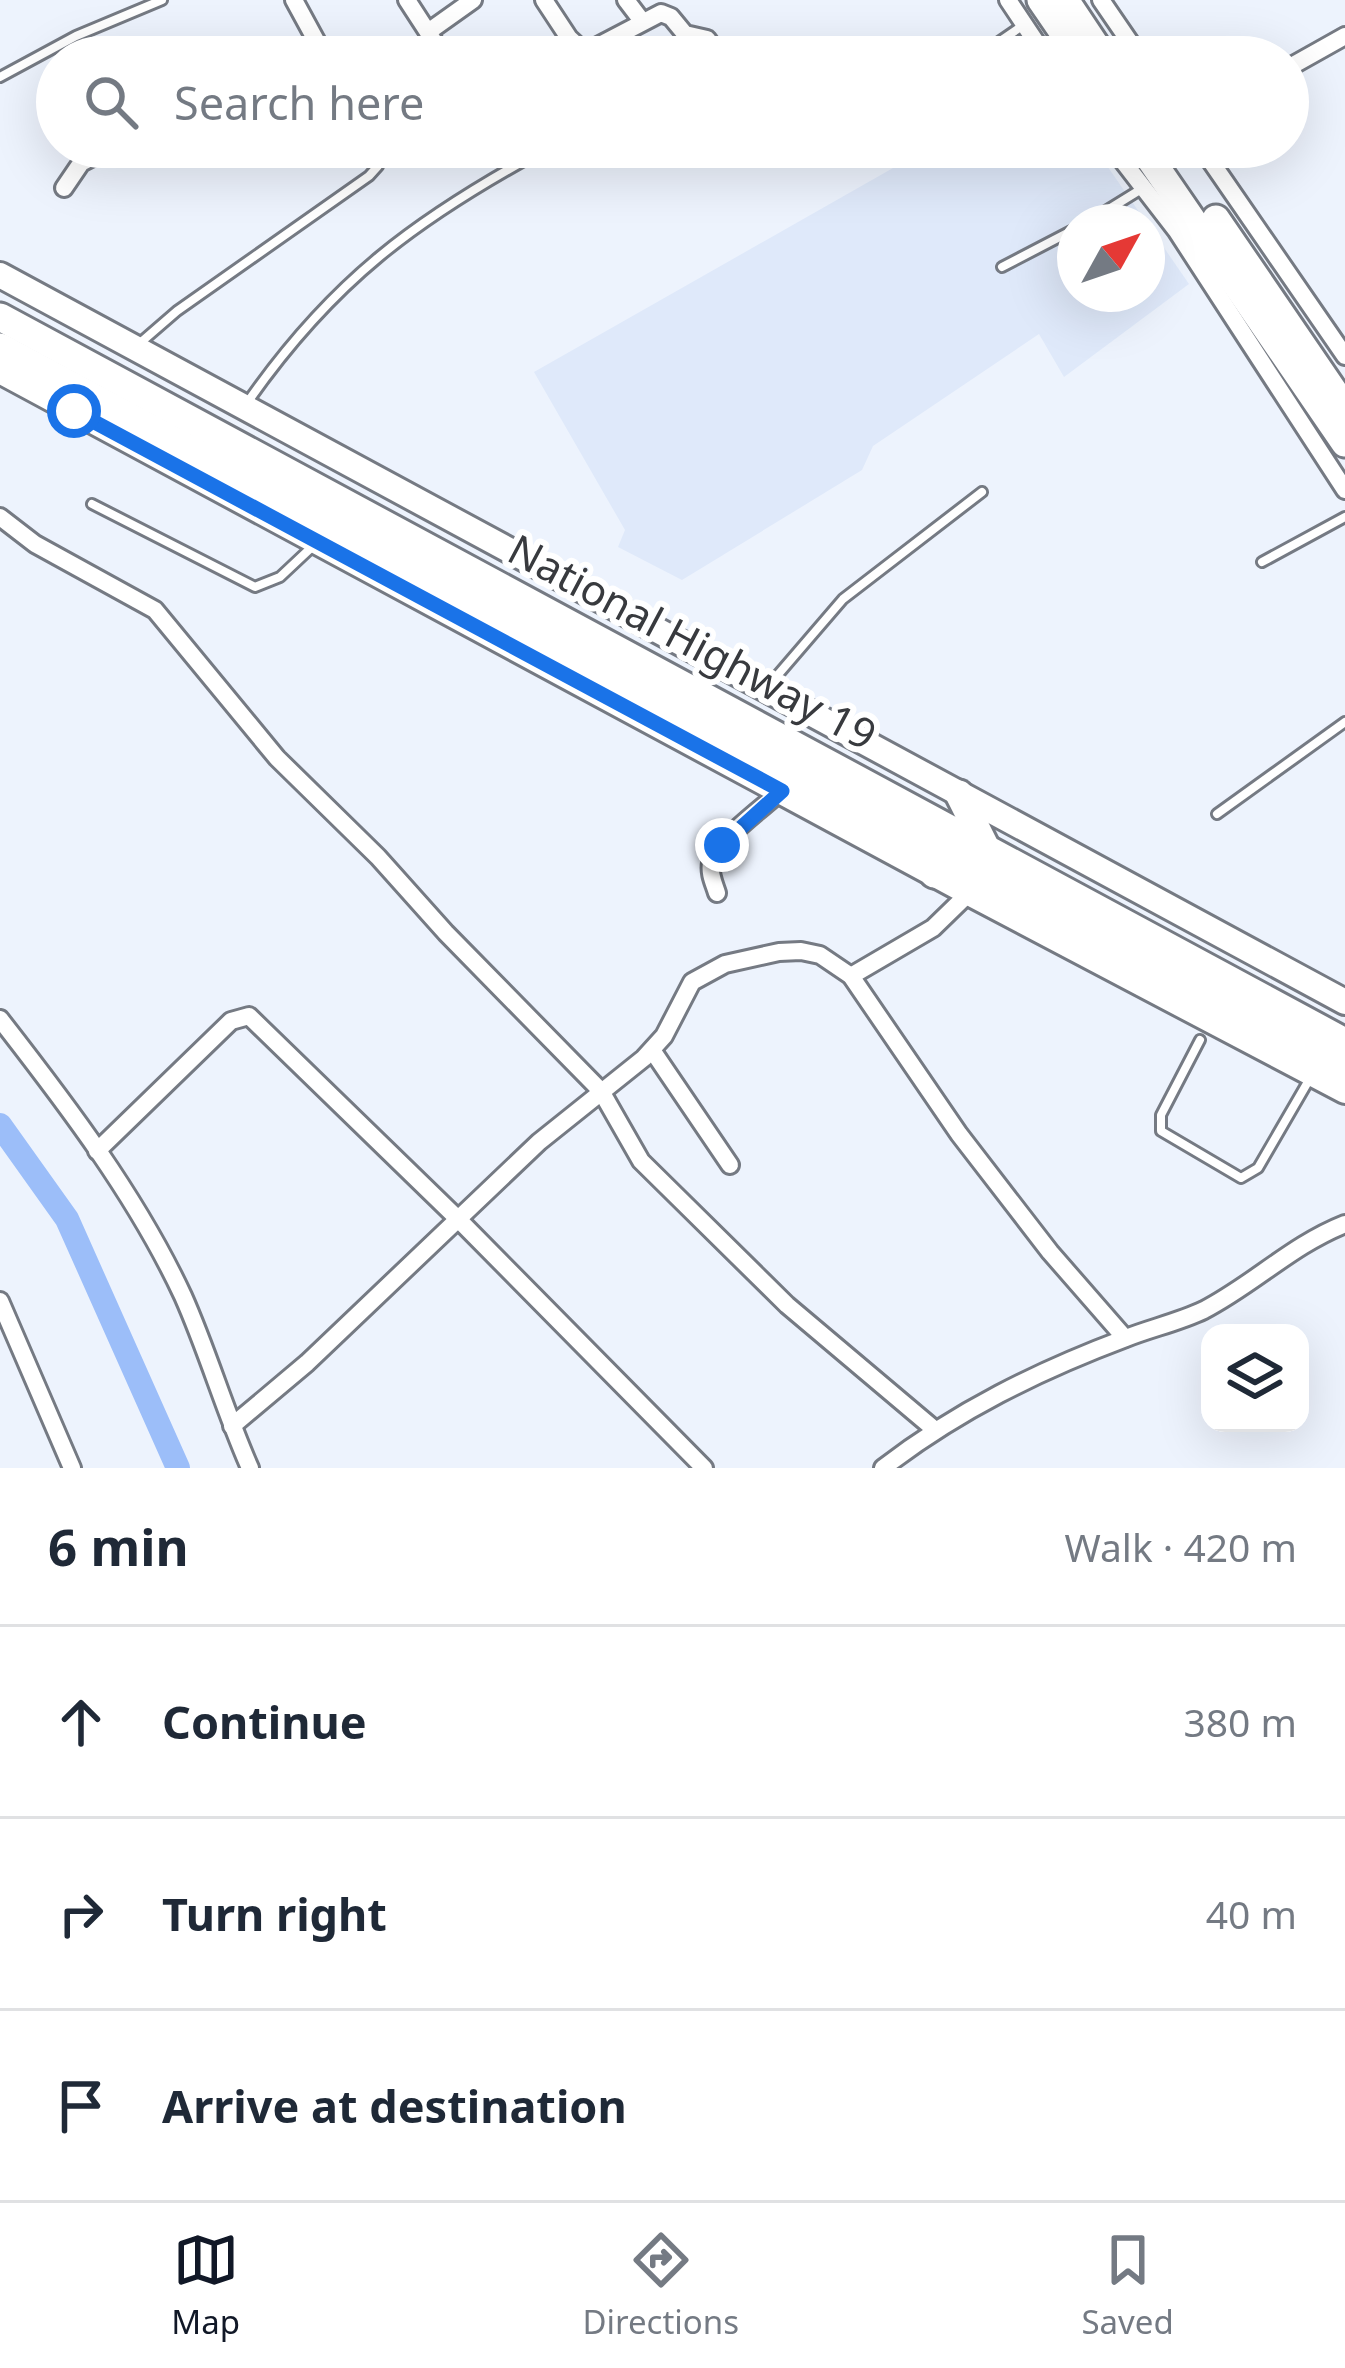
<!DOCTYPE html>
<meta charset="utf-8">
<style>
:root{--surface:#fff;--page:#f2f2f3;--text:#1f2937;--muted:#747a83;--line:#e0e1e3;--accent:#111827}
body{margin:0;font-family:"Noto Sans",sans-serif;background:var(--page);color:var(--text)}
.controls{position:absolute;right:36px;bottom:36px;display:grid;overflow:hidden;border-radius:24px;box-shadow:0 12px 48px #0002}
.controls button{width:108px;height:108px;display:grid;place-items:center;padding:0;border:0;border-bottom:3px solid var(--line);background:var(--surface);color:var(--text);font:60px sans-serif}
.compass{position:absolute;left:1057px;top:204px;width:108px;height:108px;border-radius:50%;background:var(--surface);box-shadow:0 12px 48px #0002;rotate:50deg}
.stop{position:absolute;width:36px;height:36px;margin:-27px;border:9px solid #1a73e8;border-radius:50%;background:#fff}
.stop.end{background:#1a73e8;border-color:#fff;box-shadow:0 3px 12px #0008}
.list{margin:0;padding:0;list-style:none}
h2{display:flex;justify-content:space-between;align-items:center;height:156px;margin:0;padding:0 48px;font-size:51px}
h2 small{font-size:39px;font-weight:400;color:var(--muted)}
.list li{display:grid;grid-template-columns:78px 1fr auto;gap:36px;align-items:center;box-sizing:border-box;height:192px;padding:0 48px;border-top:3px solid var(--line)}
.list b{display:block;font-size:45px;white-space:nowrap}
.list em{font-size:39px;font-style:normal;color:var(--muted)}
.icon{flex:none;width:66px;height:66px;fill:none;stroke:currentColor;stroke-width:2;stroke-linecap:round;stroke-linejoin:round}
.map{position:relative;flex:none;width:1345px;height:1468px;overflow:hidden}
.search{position:absolute;background:var(--surface);box-shadow:0 12px 48px #0002;left:36px;right:36px;top:36px;height:132px;display:flex;align-items:center;gap:30px;box-sizing:border-box;padding:0 42px;border-radius:66px;color:var(--muted);font-size:45px}
.sheet{height:732px;background:var(--surface)}
nav{display:flex;justify-content:space-around;align-items:center;box-sizing:border-box;height:168px;border-top:3px solid var(--line);background:var(--surface);font-size:33px;color:var(--muted)}
nav a{display:grid;justify-items:center;gap:6px}
nav .on{color:var(--accent)}
.map>svg:first-child{display:block}
</style>
<div class="map">
<svg width="1345" height="1468" viewBox="0 0 1345 1468">
<rect width="100%" height="100%" fill="#edf3fd"/>
<polygon fill="#dfe9fa" points="930,147 1094,147 1146,222 1075,222 1075,294 1147,294 1147,223 1189,284 1064,377 1039,334 873,446 862,470 682,580 618,547 625,530 534,372"/>
<g fill="none" stroke-linecap="round" stroke-linejoin="round">
<polyline stroke="#9cbef9" stroke-width="24" points="0,1125 67,1219 178,1468"/>
<g stroke="#757a83" stroke-width="14">
<g id="service">
<polyline points="977,57 1025,24"/>
<polyline points="0,77 76,36 162,0"/>
<polyline points="730,147 744,152 759,147"/>
<polyline points="1088,222 1143,188"/>
<polyline points="1002,267 1075,229"/>
<polyline points="140,343 177,311 369,176 378,166 378,147"/>
<path d="M245,406C331,281 417,218 549,147"/>
<polyline points="92,504 255,587 280,577 313,546"/>
<polyline points="1262,562 1345,517"/>
<polyline points="770,684 843,599 982,492"/>
<polyline points="1217,814 1345,722"/>
<polyline points="1200,1040 1161,1115 1161,1131 1241,1178 1258,1168 1309,1080"/>
</g>
</g>
<g stroke="#757a83" stroke-width="22">
<g id="minor">
<polyline points="294,0 325,57"/>
<polyline points="407,0 444,57"/>
<polyline points="544,0 569,38 582,50 594,48 661,13 671,17 685,34 707,39 720,57"/>
<polyline points="626,0 642,21"/>
<polyline points="1008,0 1046,57"/>
<polyline points="1101,0 1140,57"/>
<polyline points="428,32 473,0"/>
<polyline points="1288,68 1345,36"/>
<polyline points="1112,147 1176,230 1345,490"/>
<polyline points="1201,147 1345,356"/>
<polyline points="64,188 81,163 112,147"/>
<polyline points="0,517 35,544 155,610 277,758 378,857 446,933 601,1091 641,1161 787,1305 934,1429"/>
<path d="M717,893C714,883 709,874 711,863C717,840 763,808 781,791"/>
<polyline points="851,976 933,928 969,893"/>
<path d="M0,1019C67,1105 137,1197 183,1296C208,1352 225,1412 250,1468"/>
<polyline points="652,1050 730,1165"/>
<polyline points="97,1151 231,1021 249,1016 460,1221 704,1468"/>
<polyline points="0,1301 72,1468"/>
<polyline points="232,1426 307,1363 539,1142 644,1058 664,1036 692,982 725,964 779,952 801,951 820,955 851,976 959,1134 1050,1252 1125,1338"/>
<path d="M883,1468C957,1411 1038,1371 1126,1338C1151,1328 1179,1322 1204,1310C1254,1284 1292,1245 1345,1224"/>
</g>
</g>
<g stroke="#757a83" stroke-width="30">
<g id="secondary">
<polyline points="0,275 1345,1002"/>
<polyline points="0,371 969,893 1345,1091"/>
</g>
</g>
<g stroke="#757a83" stroke-width="33">
<g id="trunk">
<polyline points="1041,0 1080,57"/>
<polyline points="1065,0 1103,57"/>
<polyline points="1142,147 1345,443"/>
<polyline points="1216,219 1345,408"/>
<polyline points="0,317 1345,1042"/>
<polyline points="0,347 1345,1070"/>
<polyline points="959,794 984,844"/>
<polyline points="934,874 971,866"/>
</g>
</g>
<use href="#service" stroke="#fff" stroke-width="8"/>
<use href="#minor" stroke="#fff" stroke-width="16"/>
<use href="#secondary" stroke="#fff" stroke-width="24"/>
<use href="#trunk" stroke="#fff" stroke-width="27"/>
</g>
<g fill="none" stroke-linecap="round" stroke-linejoin="round">
<polyline stroke="#1a73e8" stroke-width="15" points="74,411 782,791 722,845"/>
</g>
<g text-anchor="middle" dominant-baseline="central" stroke-width="12" stroke-linejoin="round" paint-order="stroke">
<g font-size="42" fill="#383a3e" stroke="#fff">
<text transform="translate(693 641) rotate(28)">National Highway 19</text>
</g>
</g>
</svg>
<div class="controls">
<button><svg class="icon" aria-label="layers" viewBox="0 0 24 24"><path d="M12 4l9 5-9 5-9-5zM3 14l9 5 9-5"/></svg></button>
</div>
<svg class="compass" viewBox="-18 -18 36 36"><path d="M0-13l5 13h-10z" fill="#e53935"/><path d="M0 13l5-13h-10z" fill="#747a83"/></svg>
<div class="stop" style="left:74px;top:411px"></div>
<div class="stop end" style="left:722px;top:845px"></div>
<div class="search"><svg class="icon" aria-label="search" viewBox="0 0 24 24"><circle cx="10" cy="10" r="6"/><path d="M15 15l6 6"/></svg>Search here</div>
</div>
<section class="sheet">
<h2>6 min<small>Walk · 420 m</small></h2>
<ul class="list">
<li><svg class="icon" aria-label="ahead" viewBox="0 0 24 24"><path d="M12 20V5M6 11l6-6 6 6"/></svg><div><b>Continue</b></div><em>380 m</em></li>
<li><svg class="icon" aria-label="right" viewBox="0 0 24 24"><path d="M7 20v-9h11M14 6l5 5-5 5"/></svg><div><b>Turn right</b></div><em>40 m</em></li>
<li><svg class="icon" aria-label="arrive" viewBox="0 0 24 24"><path d="M6 21V4h12l-3 4 3 4H6"/></svg><div><b>Arrive at destination</b></div></li>
</ul>
</section>
<nav>
<a class="on"><svg class="icon" aria-label="map" viewBox="0 0 24 24"><path d="M3 6l6-2 6 2 6-2v14l-6 2-6-2-6 2zM9 4v14M15 6v14"/></svg>Map</a>
<a><svg class="icon" aria-label="directions" viewBox="0 0 24 24"><path d="M12 3l9 9-9 9-9-9zM9 14v-3h6M13 9l2 2-2 2"/></svg>Directions</a>
<a><svg class="icon" aria-label="saved" viewBox="0 0 24 24"><path d="M7 4h10v16l-5-4-5 4z"/></svg>Saved</a>
</nav>
